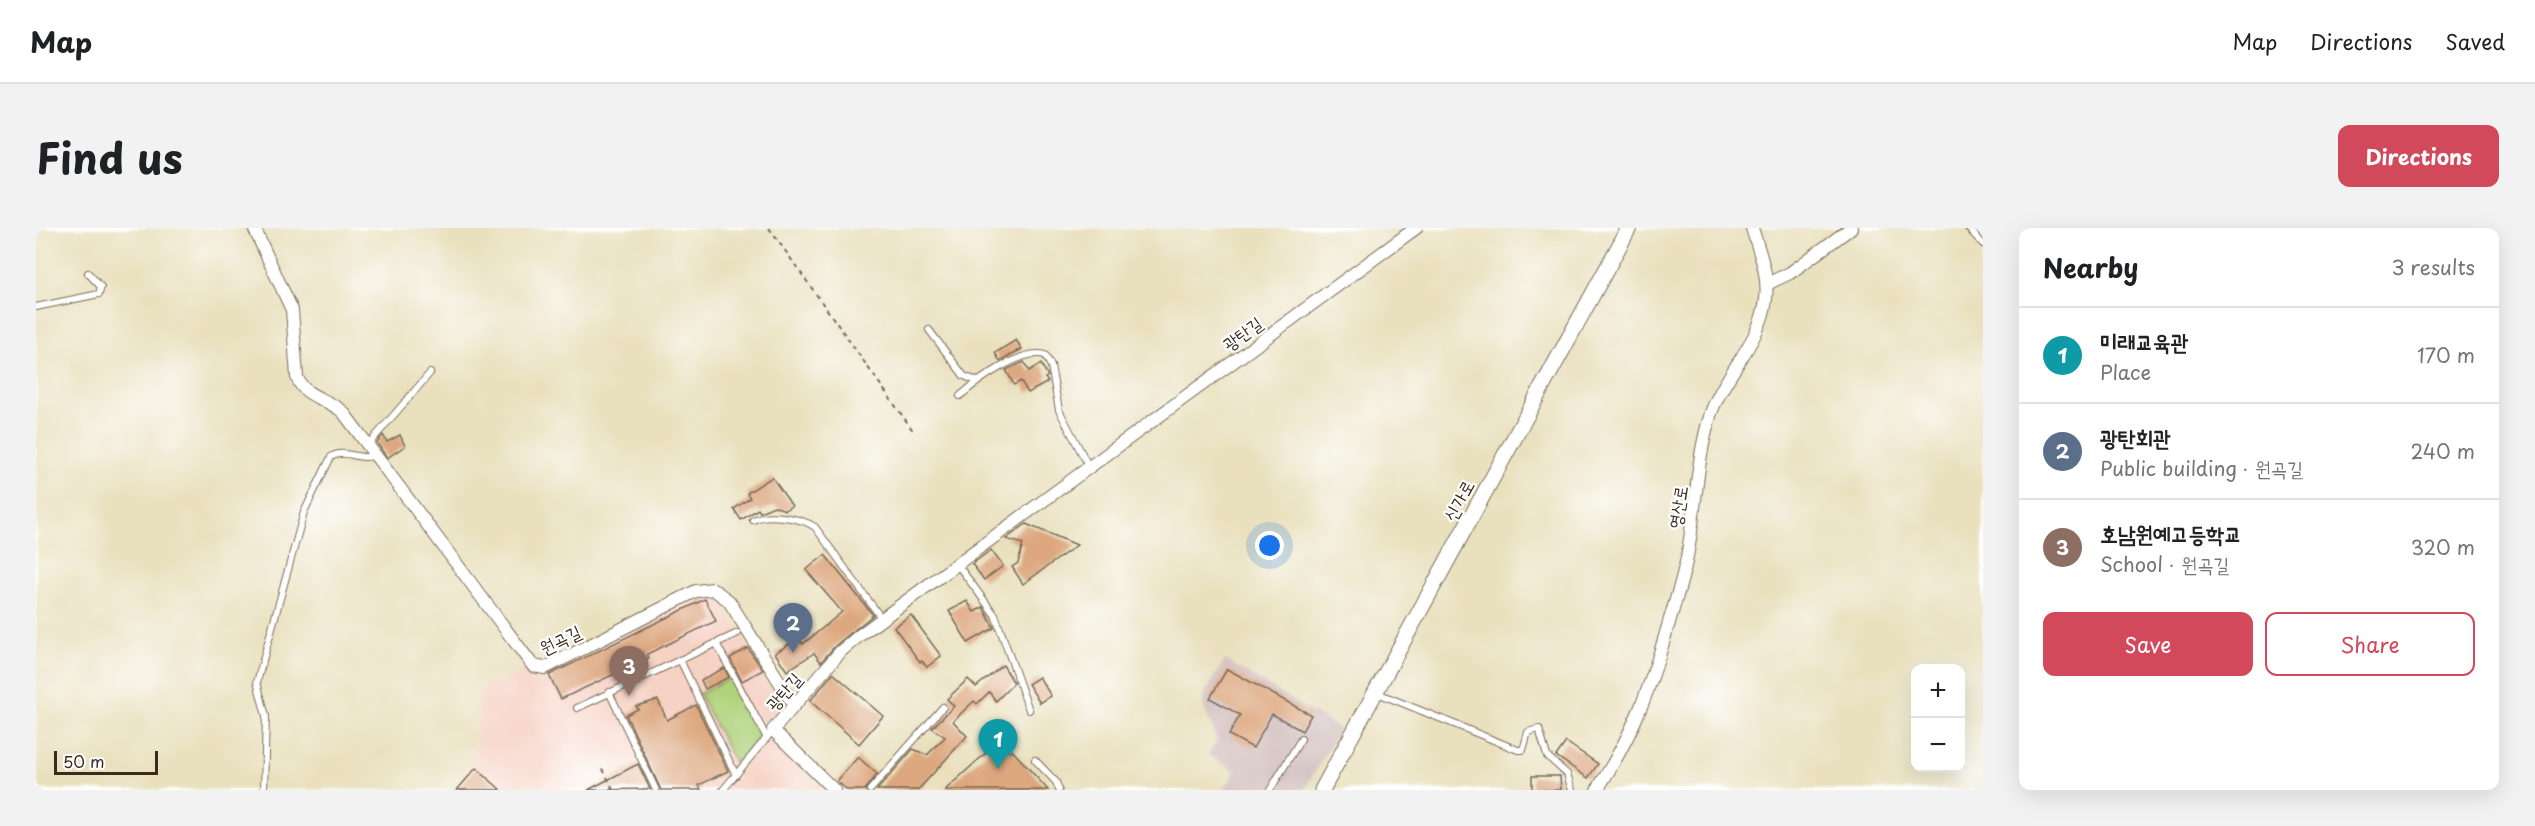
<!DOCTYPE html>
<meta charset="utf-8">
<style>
:root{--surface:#fff;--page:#f2f2f2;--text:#202124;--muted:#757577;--line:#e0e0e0;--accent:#d1495b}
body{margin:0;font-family:"Playpen Sans","Poor Story",sans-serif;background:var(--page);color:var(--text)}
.controls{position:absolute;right:18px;bottom:18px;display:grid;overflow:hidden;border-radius:12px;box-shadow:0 6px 24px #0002}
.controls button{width:54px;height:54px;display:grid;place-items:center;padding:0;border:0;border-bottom:2px solid var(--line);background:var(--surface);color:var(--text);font:30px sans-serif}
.scale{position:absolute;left:18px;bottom:15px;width:104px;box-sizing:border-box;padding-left:6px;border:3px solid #3b2a1e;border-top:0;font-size:16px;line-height:21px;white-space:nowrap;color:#3b2a1e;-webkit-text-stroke:4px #fff;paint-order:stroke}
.you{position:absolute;left:1234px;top:318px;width:21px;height:21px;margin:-15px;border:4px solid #fff;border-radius:50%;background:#1a73e8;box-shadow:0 0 0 9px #1a73e833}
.badge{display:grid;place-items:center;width:39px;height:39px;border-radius:50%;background:var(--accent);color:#fff;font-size:20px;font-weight:700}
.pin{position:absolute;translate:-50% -50px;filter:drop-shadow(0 2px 3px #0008)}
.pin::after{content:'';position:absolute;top:32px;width:21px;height:18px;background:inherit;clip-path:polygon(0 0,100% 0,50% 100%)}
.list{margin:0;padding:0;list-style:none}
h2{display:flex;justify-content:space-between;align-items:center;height:78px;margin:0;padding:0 24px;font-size:26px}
h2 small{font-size:20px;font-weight:400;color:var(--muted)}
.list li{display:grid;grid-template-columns:39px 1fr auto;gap:18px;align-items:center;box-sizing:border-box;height:96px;padding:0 24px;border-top:2px solid var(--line)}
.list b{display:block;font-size:22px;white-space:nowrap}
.list p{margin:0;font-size:20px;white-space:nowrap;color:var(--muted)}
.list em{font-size:20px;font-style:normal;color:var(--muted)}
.actions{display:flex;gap:12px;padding:18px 24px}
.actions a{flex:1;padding:14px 0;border:2px solid var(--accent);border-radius:12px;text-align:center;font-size:21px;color:var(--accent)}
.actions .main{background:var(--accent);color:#fff}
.map{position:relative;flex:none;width:1947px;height:562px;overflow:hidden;border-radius:12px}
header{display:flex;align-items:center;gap:36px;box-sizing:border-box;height:84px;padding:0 30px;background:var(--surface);border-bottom:2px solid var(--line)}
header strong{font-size:28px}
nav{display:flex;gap:33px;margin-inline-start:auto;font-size:21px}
.intro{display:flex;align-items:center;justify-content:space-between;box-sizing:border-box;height:144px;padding:0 36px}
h1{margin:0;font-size:42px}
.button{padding:15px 27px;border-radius:12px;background:var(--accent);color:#fff;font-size:21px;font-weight:700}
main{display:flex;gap:36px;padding:0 36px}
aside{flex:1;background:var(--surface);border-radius:12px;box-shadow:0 6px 24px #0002}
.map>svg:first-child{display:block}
</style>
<header>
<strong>Map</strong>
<nav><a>Map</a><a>Directions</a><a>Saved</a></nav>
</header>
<div class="intro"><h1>Find us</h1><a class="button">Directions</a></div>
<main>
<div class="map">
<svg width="1947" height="562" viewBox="0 0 1947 562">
<rect width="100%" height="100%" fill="#fff"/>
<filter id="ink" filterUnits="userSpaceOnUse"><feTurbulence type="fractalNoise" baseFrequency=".0167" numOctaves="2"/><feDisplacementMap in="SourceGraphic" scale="12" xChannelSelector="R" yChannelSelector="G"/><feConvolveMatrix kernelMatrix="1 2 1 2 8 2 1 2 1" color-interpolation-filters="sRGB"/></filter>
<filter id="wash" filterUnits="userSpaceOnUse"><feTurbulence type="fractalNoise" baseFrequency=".008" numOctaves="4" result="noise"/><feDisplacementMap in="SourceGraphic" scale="24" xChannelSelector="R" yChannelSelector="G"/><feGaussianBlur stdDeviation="1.35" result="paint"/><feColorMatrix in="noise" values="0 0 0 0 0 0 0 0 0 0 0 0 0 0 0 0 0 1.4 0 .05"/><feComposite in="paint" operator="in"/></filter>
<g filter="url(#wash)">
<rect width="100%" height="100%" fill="#e9e0bd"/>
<polygon fill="#f6d2c4" points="664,367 679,369 687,376 747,476 729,505 785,562 417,562 438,535 445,460 491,441 500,450"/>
<polygon fill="#d1bfbe" points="1189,432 1304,501 1268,562 1188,562 1199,543 1172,527 1181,513 1167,477 1168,467"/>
<polygon fill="#afd27a" stroke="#757e4c" stroke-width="1.5" points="695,449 725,507 700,537 663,466"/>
<g id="blocks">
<g fill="#dda77f">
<polygon points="980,112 986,121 964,133 959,125"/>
<polygon points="988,134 993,143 1005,136 1012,148 1009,150 1012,154 992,165 985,153 978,157 970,142"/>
<polygon points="347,207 351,214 364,207 369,218 351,230 341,215"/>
<polygon points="736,249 756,278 749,282 738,278 724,284 722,281 705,292 698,281 714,270 711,265"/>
<polygon points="990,296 1041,317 987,356 976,339 982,335 987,316 970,311"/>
<polygon points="955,322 967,338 948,352 936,336"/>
<polygon points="789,327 837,387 800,417 785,434 778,425 751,443 739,425 758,413 760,416 764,413 767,416 806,384 770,342"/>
<polygon points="669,371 680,393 611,426 613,430 525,471 513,447"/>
<polygon points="931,373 938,384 947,379 958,400 932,415 913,383"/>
<polygon points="875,387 905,428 891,439 886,433 884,434 858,399"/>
<polygon points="712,420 727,442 706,453 694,430"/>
<polygon points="967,437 978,455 960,473 953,464 941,476 938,473 917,493 931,508 882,562 841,562 877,521 891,527 909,509 896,500 918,478 911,471 932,451 940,459"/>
<polygon points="688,440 693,449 669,461 665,452"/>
<polygon points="1191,441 1275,487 1266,503 1236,486 1217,520 1193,507 1204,487 1174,470"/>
<polygon points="797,445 847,488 823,516 774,473"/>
<polygon points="1003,449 1015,468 1004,475 992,456"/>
<polygon points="622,472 631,492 660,477 692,543 663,557 665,562 625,562 590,487 602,481 600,478"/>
<polygon points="1530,514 1562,536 1552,550 1520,528"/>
<polygon points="961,515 966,516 974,524 976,522 1012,562 909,562"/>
<polygon points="822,529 841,546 829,562 811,562 801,553"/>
<polygon points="602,536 614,561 552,562"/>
<polygon points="440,540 465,562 421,562"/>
<polygon points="1496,548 1524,548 1525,562 1496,562"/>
</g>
</g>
</g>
<g filter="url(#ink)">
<use href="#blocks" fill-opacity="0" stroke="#786a56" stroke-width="1.5"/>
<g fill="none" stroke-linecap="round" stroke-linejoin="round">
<g stroke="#786a56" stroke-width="8">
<g id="service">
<polyline points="1932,0 1947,16"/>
<polyline points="0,79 63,66 65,59 52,45"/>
<polyline points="893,102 928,148 941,153"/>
<path d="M924,168C941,153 986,120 1009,127L1015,138L1023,182L1053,239"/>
<polyline points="332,217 394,145"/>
<path d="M717,292C731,284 766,290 779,299L846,391"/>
<polyline points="921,336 959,387 993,482"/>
<polyline points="680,415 731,510"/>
<polyline points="644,432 700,547"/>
<polyline points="573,464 620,562"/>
<polyline points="1339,464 1482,522 1487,522 1492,504 1503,501 1511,528 1531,546 1536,562"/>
<polyline points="541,480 702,405"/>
<polyline points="999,532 1020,554 1023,562"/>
<path d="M228,562L230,488L221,454L268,284L295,229C309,220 324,234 339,227"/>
<polyline points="687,562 733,507"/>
<polyline points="834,562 907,479"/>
<polyline points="1234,562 1265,511"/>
</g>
</g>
<g stroke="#786a56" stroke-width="14">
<g id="minor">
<path d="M218,0L256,82L261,149C268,170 292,170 307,184L497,438L509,440L660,363L677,361L693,373L758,477"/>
<polyline points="1731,56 1754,45 1815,0"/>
<polyline points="798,562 737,502 805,423 824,407 1380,0"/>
<path d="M1561,562C1599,503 1615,458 1634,391C1640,371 1647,350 1651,329C1660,282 1660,231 1675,185C1689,145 1725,114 1730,71C1733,46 1723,24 1716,0"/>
</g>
</g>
<g stroke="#786a56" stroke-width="17">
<polyline id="tertiary" points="1286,562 1593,0"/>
</g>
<g stroke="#786a56" stroke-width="2" stroke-dasharray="4.5 4.5" stroke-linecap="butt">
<polyline points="733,0 878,204"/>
<polyline points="567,541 577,562"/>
</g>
<use href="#service" stroke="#fff" stroke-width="6"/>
<use href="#minor" stroke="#fff" stroke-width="12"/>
<use href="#tertiary" stroke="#fff" stroke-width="15"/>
</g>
</g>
<g text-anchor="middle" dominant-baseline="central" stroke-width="4.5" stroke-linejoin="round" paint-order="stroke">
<g font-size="18" fill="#3b2a1e" stroke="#fff">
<text transform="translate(1206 105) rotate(-36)">광탄길</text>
<text transform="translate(1422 272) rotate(-61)">신가로</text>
<text transform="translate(1641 279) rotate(-81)">영산로</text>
<text transform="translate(524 411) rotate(-26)">원곡길</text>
<text transform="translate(747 463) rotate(-49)">광탄길</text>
</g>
</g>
</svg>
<div class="controls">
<button>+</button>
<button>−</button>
</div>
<div class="scale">50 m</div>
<div class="you"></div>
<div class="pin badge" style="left:962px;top:541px;background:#0f9aa8">1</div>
<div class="pin badge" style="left:757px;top:425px;background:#5c6f8a">2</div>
<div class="pin badge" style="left:593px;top:468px;background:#8d6e63">3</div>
</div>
<aside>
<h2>Nearby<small>3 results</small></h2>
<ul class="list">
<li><span class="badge" style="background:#0f9aa8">1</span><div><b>미래교육관</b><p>Place</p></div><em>170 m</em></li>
<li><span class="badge" style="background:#5c6f8a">2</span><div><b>광탄회관</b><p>Public building · 원곡길</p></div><em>240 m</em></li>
<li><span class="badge" style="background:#8d6e63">3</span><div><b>호남원예고등학교</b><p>School · 원곡길</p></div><em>320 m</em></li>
</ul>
<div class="actions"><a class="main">Save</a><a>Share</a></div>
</aside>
</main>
